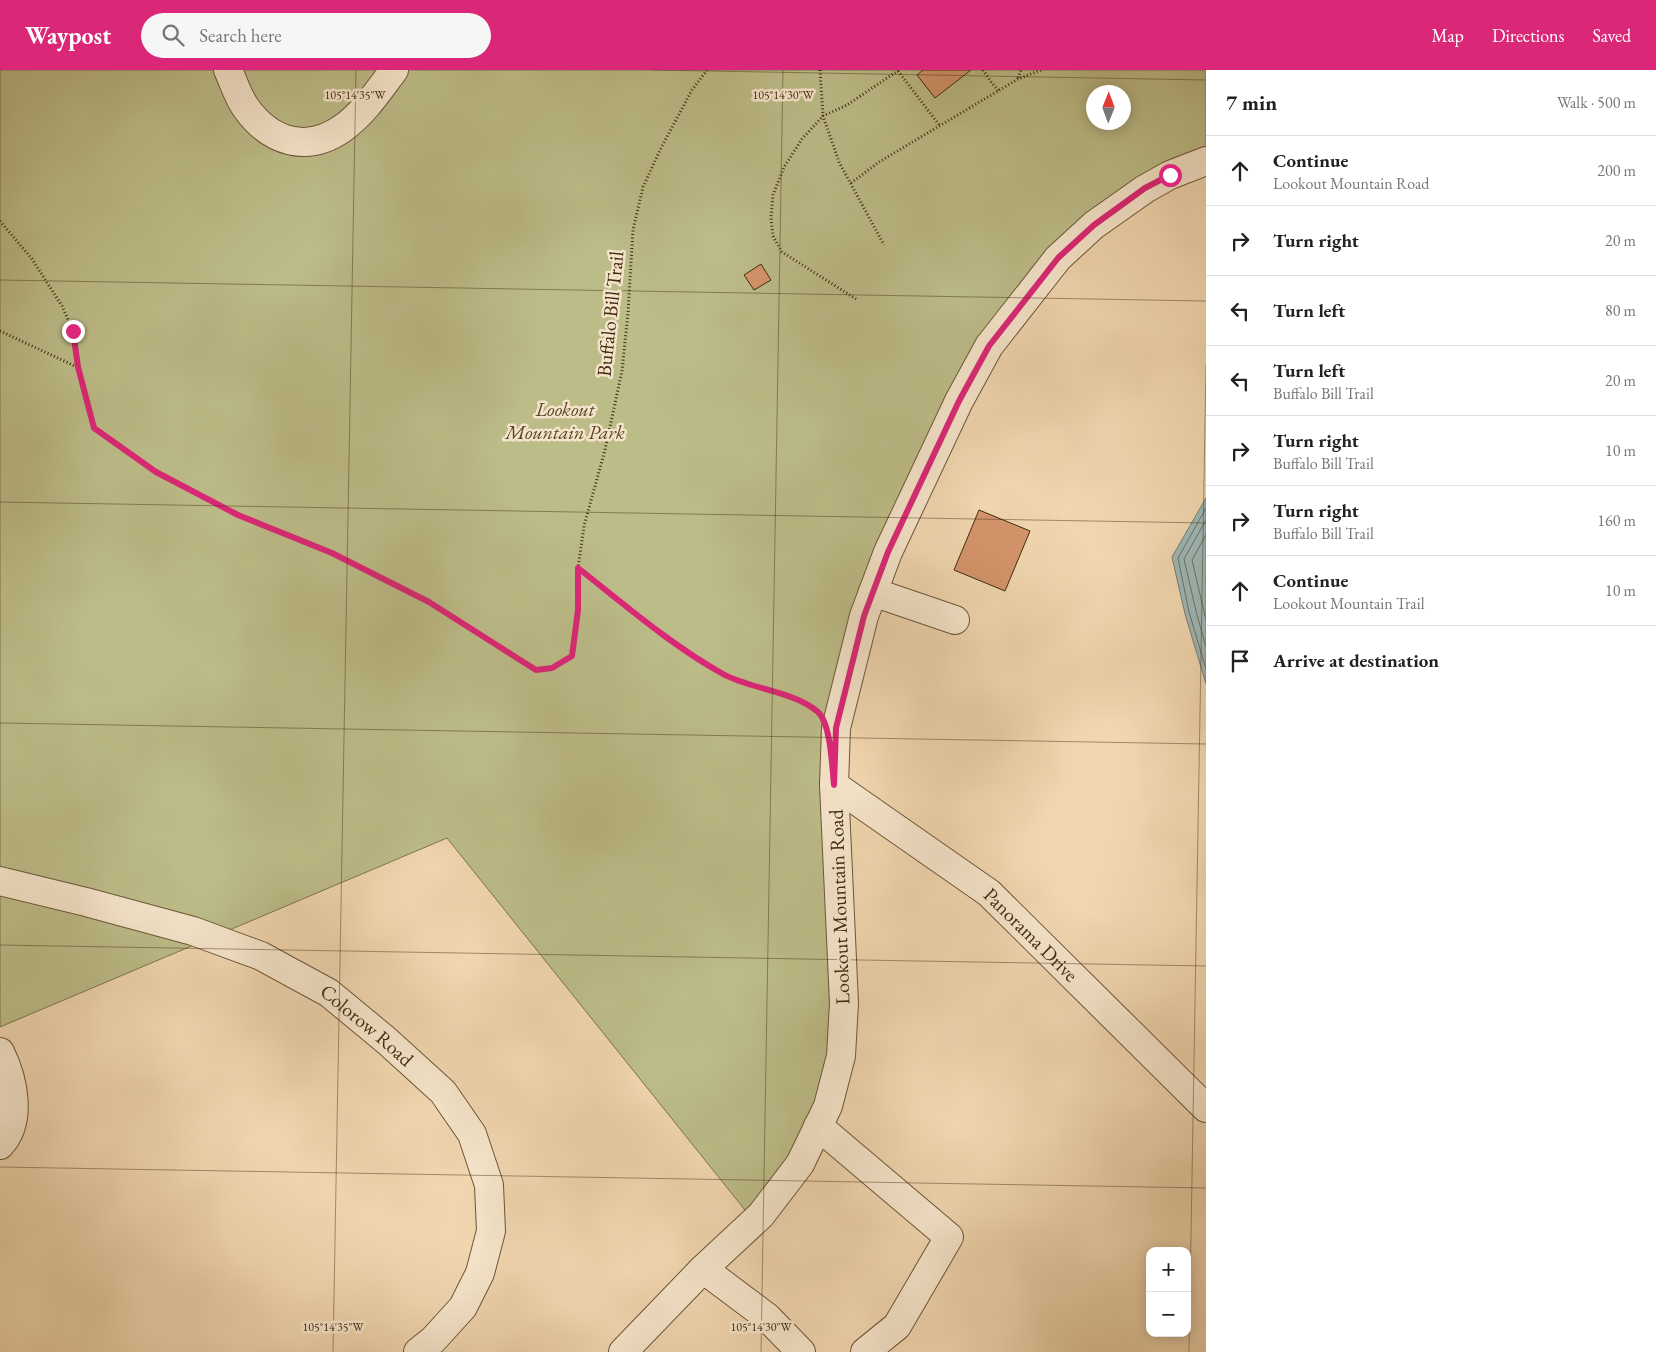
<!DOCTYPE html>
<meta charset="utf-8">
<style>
:root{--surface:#fff;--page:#f6f6f6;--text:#222;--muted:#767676;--line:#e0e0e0;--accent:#db2777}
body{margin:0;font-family:"EB Garamond",serif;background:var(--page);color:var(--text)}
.controls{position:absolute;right:15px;bottom:15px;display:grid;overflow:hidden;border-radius:10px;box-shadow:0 2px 12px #0003}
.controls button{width:45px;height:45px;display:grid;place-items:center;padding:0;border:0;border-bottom:1px solid var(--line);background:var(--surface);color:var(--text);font:25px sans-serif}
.compass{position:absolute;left:1086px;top:15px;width:45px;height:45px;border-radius:50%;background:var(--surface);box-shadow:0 2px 12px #0003;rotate:1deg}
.stop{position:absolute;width:15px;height:15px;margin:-11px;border:4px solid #db2777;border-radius:50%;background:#fff}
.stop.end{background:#db2777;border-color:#fff;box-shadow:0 1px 5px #0008}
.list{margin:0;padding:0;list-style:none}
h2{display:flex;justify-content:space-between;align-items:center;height:65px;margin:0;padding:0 20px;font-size:21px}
h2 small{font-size:16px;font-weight:400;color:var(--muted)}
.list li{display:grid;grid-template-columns:32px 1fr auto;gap:15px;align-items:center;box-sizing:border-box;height:70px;padding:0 20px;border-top:1px solid var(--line)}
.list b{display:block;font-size:19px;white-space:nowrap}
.list p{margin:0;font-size:16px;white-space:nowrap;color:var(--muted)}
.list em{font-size:16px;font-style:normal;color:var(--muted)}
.icon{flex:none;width:28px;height:28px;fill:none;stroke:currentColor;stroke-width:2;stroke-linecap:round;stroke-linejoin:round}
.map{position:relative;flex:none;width:1206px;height:1282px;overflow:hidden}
header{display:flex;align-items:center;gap:30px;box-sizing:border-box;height:70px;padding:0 25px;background:var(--accent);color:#fff}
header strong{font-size:24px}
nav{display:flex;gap:28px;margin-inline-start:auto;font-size:18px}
.search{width:350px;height:45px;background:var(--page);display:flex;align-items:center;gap:12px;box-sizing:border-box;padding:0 18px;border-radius:28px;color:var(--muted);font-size:19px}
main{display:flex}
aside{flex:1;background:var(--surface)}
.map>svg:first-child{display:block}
</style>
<header>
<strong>Waypost</strong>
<div class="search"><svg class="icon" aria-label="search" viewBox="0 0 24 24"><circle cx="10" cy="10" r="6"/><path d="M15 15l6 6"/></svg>Search here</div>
<nav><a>Map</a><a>Directions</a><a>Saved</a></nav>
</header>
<main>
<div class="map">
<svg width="1206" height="1282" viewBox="0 0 1206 1282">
<rect width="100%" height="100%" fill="#f0d5ae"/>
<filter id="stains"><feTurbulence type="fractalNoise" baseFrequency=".004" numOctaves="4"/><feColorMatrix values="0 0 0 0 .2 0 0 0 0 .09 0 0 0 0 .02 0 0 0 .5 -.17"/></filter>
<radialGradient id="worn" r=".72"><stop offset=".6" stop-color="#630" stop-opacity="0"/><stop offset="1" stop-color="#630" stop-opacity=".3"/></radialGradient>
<path fill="#bcbc88" stroke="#7e744c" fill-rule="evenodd" d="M0,0H1206V91L1143,115L969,297L841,627L833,982L802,1077L753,1150L447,768L0,957ZM1094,22H1124V52H1094Z"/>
<polygon fill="#9db6b4" stroke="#787e72" points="1206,428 1206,614 1185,544 1172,487"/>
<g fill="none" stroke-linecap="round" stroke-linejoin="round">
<g stroke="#6e7062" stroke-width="1">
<polyline points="1206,438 1178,488 1189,542 1206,599"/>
<polyline points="1206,450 1184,489 1196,541 1206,577"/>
<polyline points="1206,465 1192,490 1206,550"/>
</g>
</g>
<g fill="#d4946b" stroke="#402b0f">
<polygon points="923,0 971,0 935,28 917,5"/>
<polygon points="761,194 771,210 754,220 744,205"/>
<polygon points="979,440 1030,461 1005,521 954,500"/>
</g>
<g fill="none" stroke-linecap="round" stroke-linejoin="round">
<g stroke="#6c5637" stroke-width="30">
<g id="minor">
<path d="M228,0C234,13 238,27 246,38C271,73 308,83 343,58C364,43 379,20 394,0"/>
<polyline points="873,522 955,550"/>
<path id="s1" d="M834,715L989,823L1206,1038"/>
<path id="s2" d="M0,811L86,832L193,861L261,886L329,923L387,971L443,1022L472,1064L489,1115L491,1161L480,1203L463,1237L433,1270L418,1282"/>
<path d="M0,982C13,1008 23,1051 0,1075"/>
<polyline points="818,1056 949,1167 897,1256 865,1282"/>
<polyline points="703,1199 767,1247 801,1282"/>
<polyline points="623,1282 703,1199 761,1145 800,1094 828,1036 841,986 844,933 834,715 836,658 864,546 888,482 959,331 989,276 1058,188 1094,155 1145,119 1170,105 1206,91"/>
</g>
</g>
<g stroke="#402b0f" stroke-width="3" stroke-dasharray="1 2.5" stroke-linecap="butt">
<polyline points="820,0 823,46 839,92 884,175"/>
<polyline points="983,0 991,12 999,21"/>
<polyline points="898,1 940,56"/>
<polyline points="1018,8 1021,0"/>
<polyline points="851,113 879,92 1018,9 1041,0"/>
<polyline points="0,151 32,189 62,236 73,261 78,297 94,358 156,402 238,445 332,483 429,532 536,600 552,598 572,586 578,540 578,498 584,456 605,380 622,301 628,243 633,160 643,117 661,78 692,20 707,0"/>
<polyline points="856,229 782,182 773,166 771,148 773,125 784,97 802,69 823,46 847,35 899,0"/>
<polyline points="0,261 77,297"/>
<polyline points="579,499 667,568 724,605 798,631 814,639"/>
</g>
<use href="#minor" stroke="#f5e4ca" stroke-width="28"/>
</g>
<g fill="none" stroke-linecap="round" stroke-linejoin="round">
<path stroke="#db2777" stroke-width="6" d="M73,261L78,297L94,358L156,402L238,445L332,483L429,532L536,600L552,598L572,586L578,540V498C625,535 671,575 723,604C750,619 794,621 818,642C831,654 832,697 834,715L836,658L864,546L888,482L959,331L989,276L1058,188L1094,155L1145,118L1170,105"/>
</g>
<path fill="none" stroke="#402b0f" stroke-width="1" stroke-opacity="0.45" d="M653,0L1206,10M0,210L1206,231M0,432L1206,453M0,653L1206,674M0,875L1206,896M0,1097L1206,1118M333,1282L356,0M761,1282L783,0M1189,1282L1206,294"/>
<g text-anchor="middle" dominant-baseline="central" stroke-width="5" stroke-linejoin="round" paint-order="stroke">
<g font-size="20" fill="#402b0f" stroke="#f5e4ca">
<text transform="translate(610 244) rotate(-84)">Buffalo Bill Trail</text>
<text transform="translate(839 837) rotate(-92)">Lookout Mountain Road</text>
<text stroke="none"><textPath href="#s1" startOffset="248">Panorama Drive</textPath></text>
<text stroke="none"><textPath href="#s2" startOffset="399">Colorow Road</textPath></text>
</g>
<g font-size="20" font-style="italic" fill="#594827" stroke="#f5e4ca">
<text x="565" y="339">Lookout<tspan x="565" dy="23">Mountain Park</tspan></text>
</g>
</g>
<g font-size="12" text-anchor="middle" fill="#402b0f" stroke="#f5e4ca" stroke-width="5" stroke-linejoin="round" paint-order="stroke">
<text x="355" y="29">105°14'35"W</text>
<text x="783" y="29">105°14'30"W</text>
<text x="333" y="1261">105°14'35"W</text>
<text x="761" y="1261">105°14'30"W</text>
</g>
<rect width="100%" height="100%" filter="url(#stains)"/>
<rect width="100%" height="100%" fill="url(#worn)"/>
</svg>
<div class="controls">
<button>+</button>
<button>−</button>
</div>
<svg class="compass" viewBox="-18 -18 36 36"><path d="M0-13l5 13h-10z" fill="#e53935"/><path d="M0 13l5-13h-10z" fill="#767676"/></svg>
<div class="stop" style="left:1170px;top:105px"></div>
<div class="stop end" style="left:73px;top:261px"></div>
</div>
<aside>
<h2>7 min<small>Walk · 500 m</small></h2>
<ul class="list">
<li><svg class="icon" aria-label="ahead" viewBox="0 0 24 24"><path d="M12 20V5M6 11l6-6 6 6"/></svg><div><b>Continue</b><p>Lookout Mountain Road</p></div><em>200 m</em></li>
<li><svg class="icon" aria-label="right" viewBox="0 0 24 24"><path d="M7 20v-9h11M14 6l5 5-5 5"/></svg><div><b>Turn right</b></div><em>20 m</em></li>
<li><svg class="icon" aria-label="left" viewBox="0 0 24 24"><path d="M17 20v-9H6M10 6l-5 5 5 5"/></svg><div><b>Turn left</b></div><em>80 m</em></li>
<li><svg class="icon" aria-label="left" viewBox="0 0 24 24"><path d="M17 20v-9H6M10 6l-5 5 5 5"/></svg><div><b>Turn left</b><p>Buffalo Bill Trail</p></div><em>20 m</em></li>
<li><svg class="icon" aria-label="right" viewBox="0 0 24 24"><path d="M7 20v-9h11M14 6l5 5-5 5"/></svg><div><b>Turn right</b><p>Buffalo Bill Trail</p></div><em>10 m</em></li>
<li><svg class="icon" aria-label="right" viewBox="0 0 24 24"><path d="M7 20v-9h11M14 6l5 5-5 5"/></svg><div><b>Turn right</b><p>Buffalo Bill Trail</p></div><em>160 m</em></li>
<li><svg class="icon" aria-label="ahead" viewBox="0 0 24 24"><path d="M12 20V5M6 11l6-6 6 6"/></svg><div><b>Continue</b><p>Lookout Mountain Trail</p></div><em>10 m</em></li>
<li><svg class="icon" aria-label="arrive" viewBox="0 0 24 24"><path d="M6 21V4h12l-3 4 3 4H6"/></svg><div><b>Arrive at destination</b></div></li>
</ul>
</aside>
</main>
